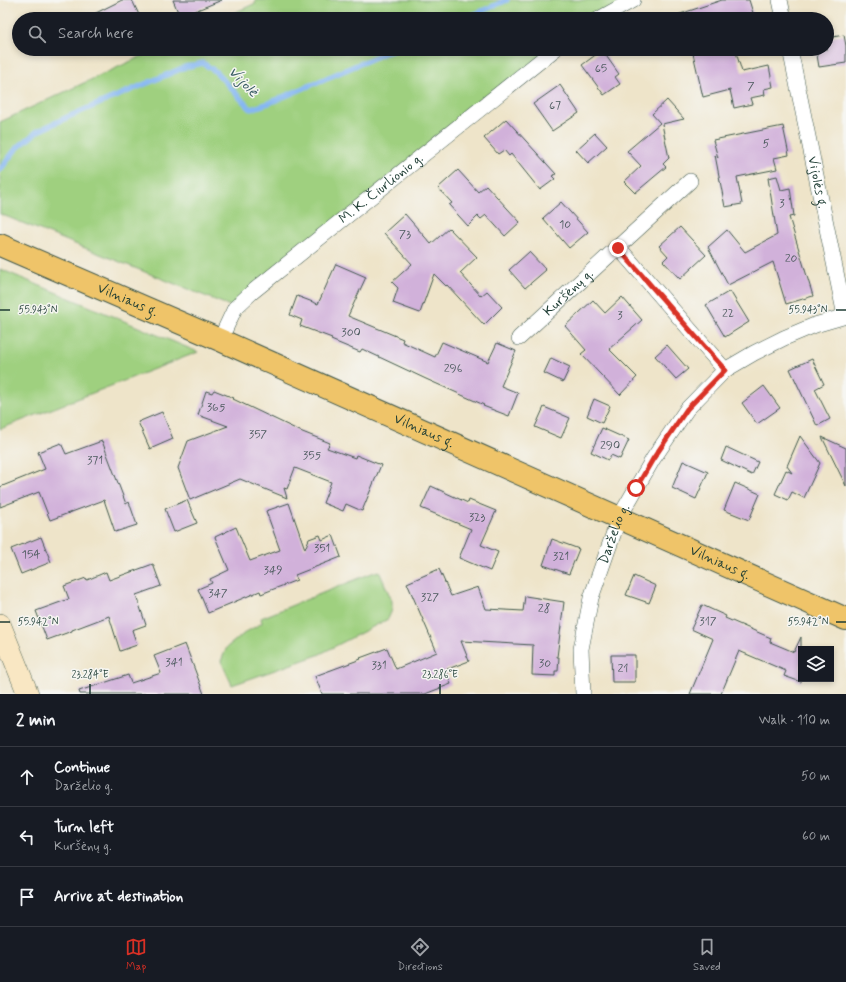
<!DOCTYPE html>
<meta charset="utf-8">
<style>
:root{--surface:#171b24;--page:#242831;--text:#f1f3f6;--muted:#9ea1a6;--line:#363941;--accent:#d93025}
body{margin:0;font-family:Mynerve,sans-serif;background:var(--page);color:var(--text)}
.controls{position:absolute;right:12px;bottom:12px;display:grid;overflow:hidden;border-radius:0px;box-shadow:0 2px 6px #0003}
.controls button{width:36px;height:36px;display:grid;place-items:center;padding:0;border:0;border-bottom:1px solid var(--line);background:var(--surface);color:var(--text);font:20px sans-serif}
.stop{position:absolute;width:12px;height:12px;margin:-9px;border:3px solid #d93025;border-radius:50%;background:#fff}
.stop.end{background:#d93025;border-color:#fff;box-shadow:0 1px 4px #0008}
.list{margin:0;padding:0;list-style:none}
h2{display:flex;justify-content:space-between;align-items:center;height:52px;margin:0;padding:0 16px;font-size:17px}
h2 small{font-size:13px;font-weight:400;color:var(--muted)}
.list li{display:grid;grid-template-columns:26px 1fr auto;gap:12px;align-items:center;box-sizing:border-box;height:60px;padding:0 16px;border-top:1px solid var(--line)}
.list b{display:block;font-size:15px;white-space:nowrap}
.list p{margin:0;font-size:13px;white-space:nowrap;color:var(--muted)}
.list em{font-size:13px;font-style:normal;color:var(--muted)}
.icon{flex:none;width:22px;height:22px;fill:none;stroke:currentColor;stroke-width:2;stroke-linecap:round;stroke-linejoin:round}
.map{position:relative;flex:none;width:846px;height:694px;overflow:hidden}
.search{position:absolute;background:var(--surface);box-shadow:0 2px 6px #0003;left:12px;right:12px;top:12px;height:44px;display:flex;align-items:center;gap:10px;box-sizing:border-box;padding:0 14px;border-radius:22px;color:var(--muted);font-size:15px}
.sheet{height:232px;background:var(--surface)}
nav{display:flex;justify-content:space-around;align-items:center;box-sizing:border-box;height:56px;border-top:1px solid var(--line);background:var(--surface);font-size:11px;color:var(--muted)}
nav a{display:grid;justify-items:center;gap:2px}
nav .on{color:var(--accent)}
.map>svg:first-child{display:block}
</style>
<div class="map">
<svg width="846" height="694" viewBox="0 0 846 694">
<rect width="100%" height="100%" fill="#f6f6f2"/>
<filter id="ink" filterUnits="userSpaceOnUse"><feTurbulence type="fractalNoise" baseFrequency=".025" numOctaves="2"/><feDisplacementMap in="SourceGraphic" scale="8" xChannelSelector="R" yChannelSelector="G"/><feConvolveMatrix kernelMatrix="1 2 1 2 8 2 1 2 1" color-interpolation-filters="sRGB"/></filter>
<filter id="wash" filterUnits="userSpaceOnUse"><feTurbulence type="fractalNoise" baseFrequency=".012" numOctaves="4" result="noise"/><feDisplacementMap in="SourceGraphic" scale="16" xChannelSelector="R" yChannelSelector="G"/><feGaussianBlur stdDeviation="0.9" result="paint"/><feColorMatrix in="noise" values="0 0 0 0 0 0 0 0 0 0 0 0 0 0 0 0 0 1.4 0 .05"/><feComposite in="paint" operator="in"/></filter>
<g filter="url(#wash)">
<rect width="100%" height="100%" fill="#eee4c9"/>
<g fill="#9fd07f" stroke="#5f865a">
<polygon points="255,0 633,0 599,19 221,19 256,3"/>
<polygon points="157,49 555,49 235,308 0,214 0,122"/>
<polygon points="0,269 198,352 0,429"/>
<polygon points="379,571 392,601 392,610 388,619 318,655 232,685 221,661 227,647 246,632 262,623 261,618 372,573"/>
</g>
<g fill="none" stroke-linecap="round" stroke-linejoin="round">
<g stroke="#86b7f2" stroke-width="5.5">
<polyline points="464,19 507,0"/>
<polyline points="0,170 16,149 38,131 70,116 185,67 203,63 216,72 241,99 251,109 269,103 394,49"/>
</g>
</g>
<g id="blocks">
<g fill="#d1b1da">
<polygon points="122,0 132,0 141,19 84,19"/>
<polygon points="173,0 222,0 180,17"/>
<polygon points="722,0 749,0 753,13 735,19 675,19 674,16"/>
<polygon points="844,35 846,46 846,63 819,67 816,49 827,49 827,38"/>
<polygon points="692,49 735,49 742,72 769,66 773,87 764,89 765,95 750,98 752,104 734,108 730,90 703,97"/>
<polygon points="602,50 619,74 615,77 620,84 604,95 582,65"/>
<polygon points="560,85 579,113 552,131 533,104"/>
<polygon points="667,100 684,119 662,124 669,158 663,164 666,167 635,193 624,182 641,166 627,151 660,123 652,114"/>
<polygon points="506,119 556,174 552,176 555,179 540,190 511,154 509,156 504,150 498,154 484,138"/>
<polygon points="783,126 789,155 774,158 777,169 737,177 742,204 725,207 715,155 718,158 713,140"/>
<polygon points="595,133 607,146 588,163 576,150"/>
<polygon points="458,170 478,192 486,185 507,208 520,222 505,236 486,215 481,219 478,216 468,226 449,205 452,203 438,188"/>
<polygon points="777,176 781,190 790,188 794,216 789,217 813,296 786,304 773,262 728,285 708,247 727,230 745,252 777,235 768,178"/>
<polygon points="561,202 588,232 569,248 543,218"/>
<polygon points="405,214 431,244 449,228 477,257 460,273 481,296 487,291 502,307 484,325 447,285 446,286 434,274 420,313 393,303 398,288 392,282 412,264 384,233"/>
<polygon points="680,227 706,255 680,279 663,261 668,256 659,246"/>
<polygon points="529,252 546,270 525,288 509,270"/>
<polygon points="336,264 366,277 348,316 403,339 402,342 435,357 442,342 488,362 497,343 516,351 501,386 518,393 509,416 483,406 484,405 426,379 362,349 360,352 331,340 332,338 300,326 302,320 290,315 297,296 318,304"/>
<polygon points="730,291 749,322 725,337 706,305"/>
<polygon points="622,297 642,320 609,349 637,377 620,395 581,354 586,350 565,326 593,300 605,313"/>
<polygon points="667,345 688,369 676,379 655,356"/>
<polygon points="551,358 570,367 563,382 544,373"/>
<polygon points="812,359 824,384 815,389 830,419 817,426 790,369"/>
<polygon points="764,386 780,408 757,424 742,403"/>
<polygon points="214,390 234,398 233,399 300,431 330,443 327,448 355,458 356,455 381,465 362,511 346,504 343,511 323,503 331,482 295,468 287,489 284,488 287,498 240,479 190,500 178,468 188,441 228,426 198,415 206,391 212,393"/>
<polygon points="594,399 610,406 602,423 587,416"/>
<polygon points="544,407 570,418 561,438 535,427"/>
<polygon points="162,412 173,439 150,449 138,422"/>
<polygon points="602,428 629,440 620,459 611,455 608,460 591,452"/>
<polygon points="800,436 820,463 804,498 792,492 788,500 775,494 786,470 792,473 787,466"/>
<polygon points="822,437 846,448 846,486"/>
<polygon points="102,441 126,504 129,502 137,525 115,532 104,500 50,520 39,492 0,507 0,487 45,469 38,452 61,443 66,454"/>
<polygon points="726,447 758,462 752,475 721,460"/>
<polygon points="683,461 708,472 696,499 672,488"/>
<polygon points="735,483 760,494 749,520 724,510"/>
<polygon points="431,486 468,503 469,500 496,511 481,545 498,552 490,571 459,558 471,529 421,508"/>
<polygon points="187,500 197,523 174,532 165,509"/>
<polygon points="289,503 305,549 309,539 320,535 322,540 333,535 341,557 295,575 297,580 261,594 260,591 208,613 198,589 212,583 210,579 229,570 215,537 236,527 250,561 280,550 266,511"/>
<polygon points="41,537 51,562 21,574 11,549"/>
<polygon points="552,539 579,549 569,574 543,565"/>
<polygon points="153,564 161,586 136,595 146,625 132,630 137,645 120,651 109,616 72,630 72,631 47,640 36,611 69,599 64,586 86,578 87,580 106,572 109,580"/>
<polygon points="439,569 451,596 478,587 486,609 523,611 525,596 564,602 557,657 559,657 558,671 555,671 555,676 532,675 533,645 461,641 469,661 445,670 451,684 425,694 322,694 315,676 361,659 360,658 387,648 396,669 437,652 407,583"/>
<polygon points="634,576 656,586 649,603 626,595"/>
<polygon points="702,605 726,616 725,618 771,638 770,642 794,652 801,637 801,682 784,676 786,671 739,651 721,694 690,694 713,639 691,629"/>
<polygon points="185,644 204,694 80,694 79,691 128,675 131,683 161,673 154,656"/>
<polygon points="611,655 635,655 635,682 612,682"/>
</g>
</g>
</g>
<g filter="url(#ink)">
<use href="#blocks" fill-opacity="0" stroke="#3e564a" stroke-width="1"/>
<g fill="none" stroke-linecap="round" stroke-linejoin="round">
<g stroke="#3e564a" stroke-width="16">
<g id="street">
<polyline points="780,0 784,19"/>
<polyline points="599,19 633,0"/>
<path id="s1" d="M790,49L845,316"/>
<polyline points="618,247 725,370"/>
<path id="s2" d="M519,338L618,247L690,181"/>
<path id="s3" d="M220,340L235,308L251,293L555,49"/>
<path id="s4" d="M583,694L581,649L591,598L619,518L653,459L687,409L725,370L754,353L784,338L815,325L846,316"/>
</g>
</g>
<g stroke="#3e564a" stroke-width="22">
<polyline id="secondary" points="0,624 28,694"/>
</g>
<g stroke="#3e564a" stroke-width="24">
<g id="highway">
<path id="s5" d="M0,245L220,340L846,619"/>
</g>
</g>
<use href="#street" stroke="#fff" stroke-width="15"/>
<use href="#secondary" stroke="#f9e7c3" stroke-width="21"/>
<use href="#highway" stroke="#efc469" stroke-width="22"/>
</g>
</g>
<g fill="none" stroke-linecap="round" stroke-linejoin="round" filter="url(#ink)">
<polyline stroke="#d93025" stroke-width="5" points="618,248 725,370 687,409 653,459 636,488"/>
</g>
<path fill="none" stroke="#1f3d34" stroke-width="1.5" d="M0,310H10M836,310H846M0,622H10M836,622H846M90,684V694M440,684V694"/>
<g text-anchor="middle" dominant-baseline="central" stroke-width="3" stroke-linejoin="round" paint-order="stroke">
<g font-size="12" fill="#4c5a5e">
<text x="601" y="69">65</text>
<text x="751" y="87">7</text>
<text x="555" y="106">67</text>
<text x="766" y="144">5</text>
<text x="782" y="204">3</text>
<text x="565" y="225">10</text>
<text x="405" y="235">73</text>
<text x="791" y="259">20</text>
<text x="728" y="314">22</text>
<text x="620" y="316">3</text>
<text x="351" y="333">300</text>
<text x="453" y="369">296</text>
<text x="216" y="408">365</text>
<text x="258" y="435">357</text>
<text x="610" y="446">290</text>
<text x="312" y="456">355</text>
<text x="95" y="461">371</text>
<text x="477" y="518">323</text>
<text x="322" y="549">351</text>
<text x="31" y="555">154</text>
<text x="561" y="557">321</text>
<text x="273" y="571">349</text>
<text x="218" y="594">347</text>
<text x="430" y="598">327</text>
<text x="544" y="609">28</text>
<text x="708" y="622">317</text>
<text x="174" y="663">341</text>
<text x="545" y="664">30</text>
<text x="379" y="666">331</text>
<text x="623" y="669">21</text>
</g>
<g font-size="14" fill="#1f3d34" stroke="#f6f6f2">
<text stroke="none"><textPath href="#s1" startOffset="136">Vijolės g.</textPath></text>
<text stroke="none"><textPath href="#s3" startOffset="224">M. K. Čiurlionio g.</textPath></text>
<text stroke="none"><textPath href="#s2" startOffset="67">Kuršėnų g.</textPath></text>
<text stroke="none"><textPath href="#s5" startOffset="139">Vilniaus g.</textPath></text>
<text stroke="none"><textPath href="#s5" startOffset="463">Vilniaus g.</textPath></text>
<text stroke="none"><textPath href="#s4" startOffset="165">Darželio g.</textPath></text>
<text stroke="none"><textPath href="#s5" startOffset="787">Vilniaus g.</textPath></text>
</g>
<g font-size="15" font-style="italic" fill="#395c64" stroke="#f6f6f2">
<text transform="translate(243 82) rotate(45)">Vijolė</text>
</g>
</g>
<g font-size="10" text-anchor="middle" fill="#1f3d34" stroke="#f6f6f2" stroke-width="3" stroke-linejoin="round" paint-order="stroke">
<text x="38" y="313">55.943°N</text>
<text x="808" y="313">55.943°N</text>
<text x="38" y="625">55.942°N</text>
<text x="808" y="625">55.942°N</text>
<text x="90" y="678">23.284°E</text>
<text x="440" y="678">23.286°E</text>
</g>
</svg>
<div class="controls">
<button><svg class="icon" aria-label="layers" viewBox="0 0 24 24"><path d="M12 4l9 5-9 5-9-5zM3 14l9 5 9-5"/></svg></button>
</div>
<div class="stop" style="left:636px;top:488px"></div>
<div class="stop end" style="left:618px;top:248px"></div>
<div class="search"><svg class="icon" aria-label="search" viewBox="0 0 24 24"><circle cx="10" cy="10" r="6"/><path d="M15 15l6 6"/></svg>Search here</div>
</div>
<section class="sheet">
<h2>2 min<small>Walk · 110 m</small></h2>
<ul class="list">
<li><svg class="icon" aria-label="ahead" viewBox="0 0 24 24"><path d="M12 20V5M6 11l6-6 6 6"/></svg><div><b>Continue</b><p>Darželio g.</p></div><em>50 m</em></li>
<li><svg class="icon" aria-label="left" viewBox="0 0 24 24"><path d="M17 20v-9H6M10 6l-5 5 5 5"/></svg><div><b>Turn left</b><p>Kuršėnų g.</p></div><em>60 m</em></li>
<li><svg class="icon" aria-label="arrive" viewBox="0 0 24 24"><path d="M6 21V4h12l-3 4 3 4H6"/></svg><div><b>Arrive at destination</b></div></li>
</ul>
</section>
<nav>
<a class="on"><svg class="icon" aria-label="map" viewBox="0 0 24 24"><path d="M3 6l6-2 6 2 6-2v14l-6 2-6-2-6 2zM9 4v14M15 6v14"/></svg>Map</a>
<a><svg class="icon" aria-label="directions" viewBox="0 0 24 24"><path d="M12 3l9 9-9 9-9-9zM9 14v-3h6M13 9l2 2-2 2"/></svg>Directions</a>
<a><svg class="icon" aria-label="saved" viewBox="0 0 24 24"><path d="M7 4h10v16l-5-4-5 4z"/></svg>Saved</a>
</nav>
